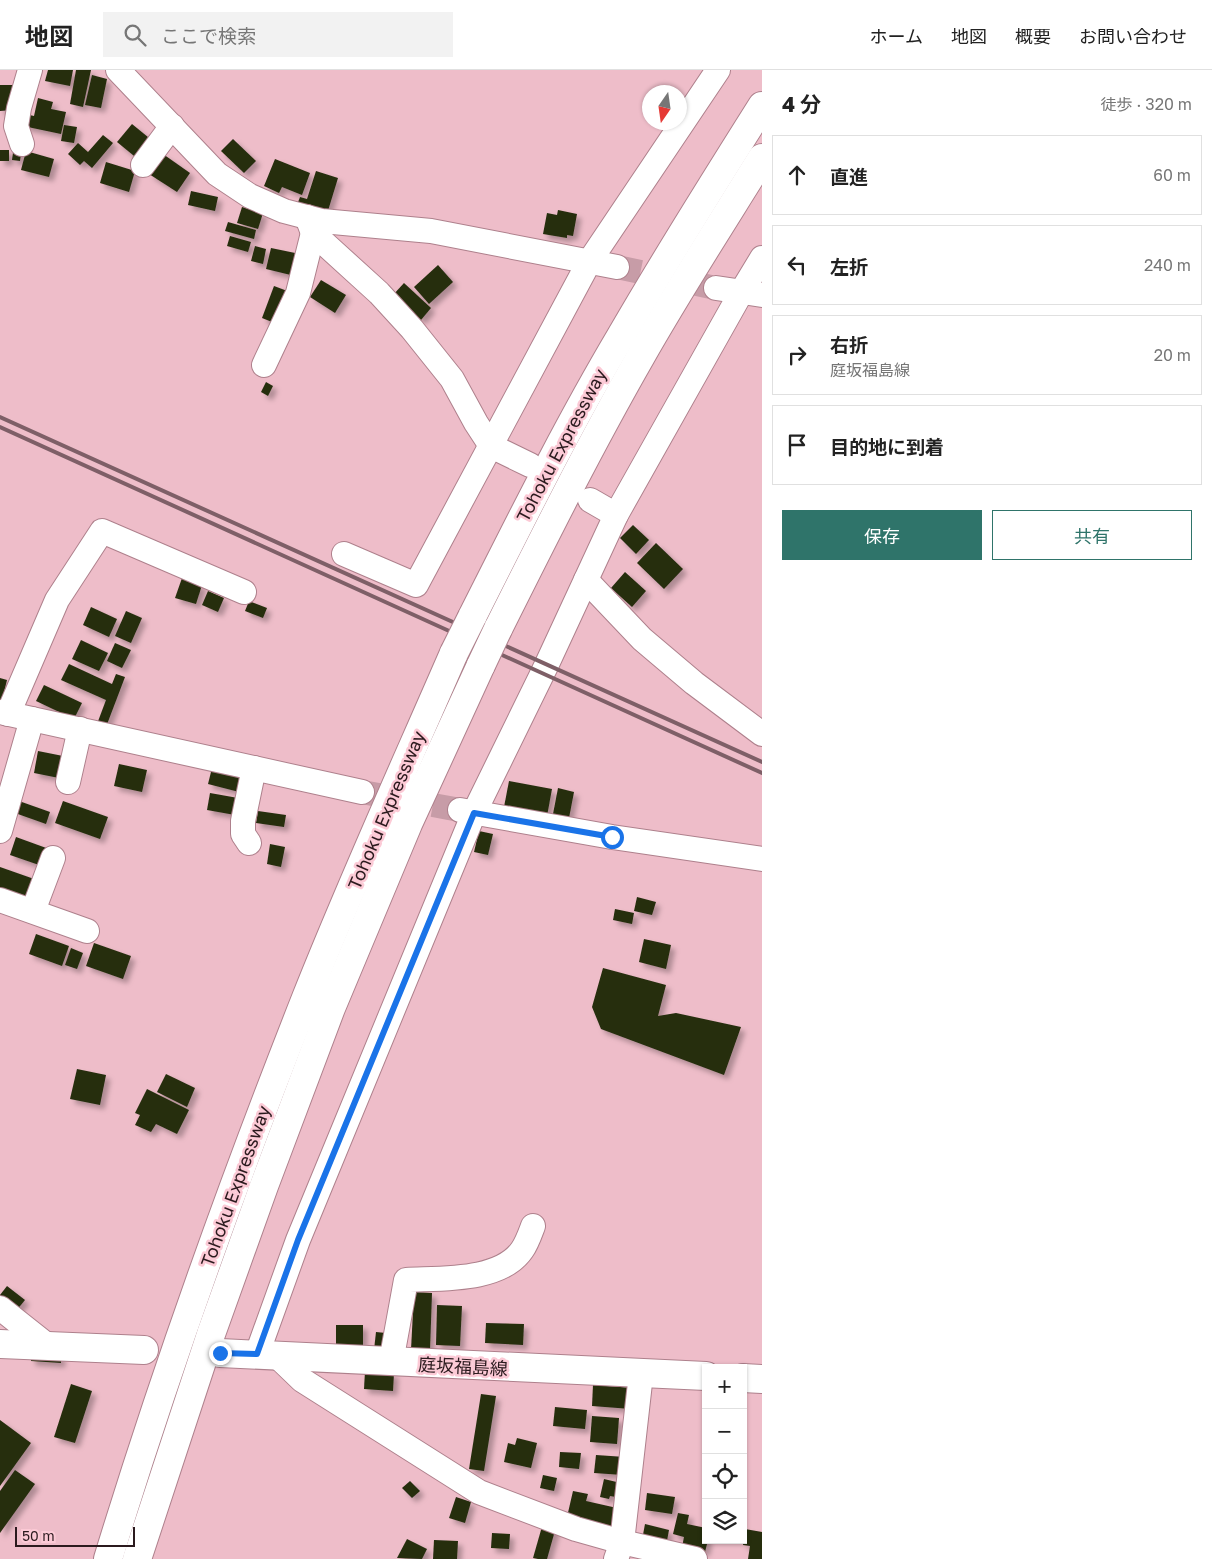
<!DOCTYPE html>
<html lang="ja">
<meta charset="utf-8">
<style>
:root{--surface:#fff;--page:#f2f2f2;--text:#222;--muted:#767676;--line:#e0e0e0;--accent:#2f746a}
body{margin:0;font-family:"Golos Text","Noto Sans JP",sans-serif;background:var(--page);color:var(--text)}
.controls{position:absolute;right:15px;bottom:15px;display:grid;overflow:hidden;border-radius:0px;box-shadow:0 1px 4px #0004}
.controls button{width:45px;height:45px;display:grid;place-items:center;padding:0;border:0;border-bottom:1px solid var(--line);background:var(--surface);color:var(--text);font:25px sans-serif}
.compass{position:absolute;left:642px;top:15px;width:45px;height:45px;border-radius:50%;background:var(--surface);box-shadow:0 1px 4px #0004;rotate:193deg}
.scale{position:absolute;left:15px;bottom:12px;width:120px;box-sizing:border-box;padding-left:5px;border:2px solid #2b1a1e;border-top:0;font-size:14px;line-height:18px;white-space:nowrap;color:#2b1a1e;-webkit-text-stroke:4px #fccad6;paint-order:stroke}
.stop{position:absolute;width:15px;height:15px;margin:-11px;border:4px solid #1a73e8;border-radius:50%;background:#fff}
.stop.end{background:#1a73e8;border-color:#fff;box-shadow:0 1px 5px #0008}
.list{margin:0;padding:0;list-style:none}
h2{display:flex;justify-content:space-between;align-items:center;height:65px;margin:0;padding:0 20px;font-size:21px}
h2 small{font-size:16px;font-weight:400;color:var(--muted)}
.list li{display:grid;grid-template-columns:32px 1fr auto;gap:15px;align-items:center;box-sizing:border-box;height:80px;margin:0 10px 10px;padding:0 10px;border:1px solid var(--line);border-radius:0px}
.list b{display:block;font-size:19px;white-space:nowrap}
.list p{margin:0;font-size:16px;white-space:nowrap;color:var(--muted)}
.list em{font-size:16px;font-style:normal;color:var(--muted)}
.actions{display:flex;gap:10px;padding:15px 20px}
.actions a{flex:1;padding:11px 0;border:1px solid var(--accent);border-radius:0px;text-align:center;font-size:18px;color:var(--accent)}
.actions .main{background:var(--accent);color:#fff}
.icon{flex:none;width:28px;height:28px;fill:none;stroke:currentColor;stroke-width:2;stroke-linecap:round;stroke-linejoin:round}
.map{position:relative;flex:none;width:762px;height:1489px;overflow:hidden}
header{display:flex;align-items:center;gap:30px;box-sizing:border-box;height:70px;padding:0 25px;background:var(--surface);border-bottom:1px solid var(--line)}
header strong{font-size:24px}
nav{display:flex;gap:28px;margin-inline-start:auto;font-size:18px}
.search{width:350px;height:45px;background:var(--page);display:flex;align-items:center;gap:12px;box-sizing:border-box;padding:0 18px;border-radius:0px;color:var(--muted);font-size:19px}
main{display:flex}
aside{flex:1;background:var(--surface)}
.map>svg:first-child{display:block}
</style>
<header>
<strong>地図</strong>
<div class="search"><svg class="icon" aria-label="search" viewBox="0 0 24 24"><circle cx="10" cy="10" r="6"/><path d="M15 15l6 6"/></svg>ここで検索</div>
<nav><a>ホーム</a><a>地図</a><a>概要</a><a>お問い合わせ</a></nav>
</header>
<main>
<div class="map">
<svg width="762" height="1489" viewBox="0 0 762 1489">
<defs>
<filter id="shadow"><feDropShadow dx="4.5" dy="4.5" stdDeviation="2.5" flood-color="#0004"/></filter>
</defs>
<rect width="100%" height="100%" fill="#eebdc9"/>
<g fill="#252d0e" filter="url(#shadow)">
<polygon points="48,0 73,0 70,16 45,11"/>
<polygon points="76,0 91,0 83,37 70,34"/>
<polygon points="92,5 107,9 101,38 85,35"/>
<polygon points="0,15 13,15 13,40 0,41"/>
<polygon points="38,28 53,32 51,39 66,42 61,64 23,56 25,44 34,46"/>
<polygon points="132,54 154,72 139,90 117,72"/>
<polygon points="64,55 77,57 74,73 61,71"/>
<polygon points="103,65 113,73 92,98 84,91 80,95 68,84 78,73 88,82"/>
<polygon points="233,69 256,91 244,103 221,81"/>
<polygon points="14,75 22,76 20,91 12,90"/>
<rect x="0" y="80" width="9" height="11"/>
<polygon points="26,81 54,89 49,107 21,100"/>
<polygon points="163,84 190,103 177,122 149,104"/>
<polygon points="275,89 310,103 302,125 282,117 279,123 264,116"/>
<polygon points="106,92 135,101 129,122 100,113"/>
<polygon points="316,101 338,108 327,144 297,135 300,127 307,129"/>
<polygon points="191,121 218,127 215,141 188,135"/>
<polygon points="242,137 263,143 258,159 237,153"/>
<polygon points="558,140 577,144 573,166 567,165 567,168 543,164 547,143 557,145"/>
<polygon points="228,152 256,160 254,169 225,161"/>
<polygon points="230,166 251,172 248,182 227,176"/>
<polygon points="255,176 266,179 263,194 251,191"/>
<polygon points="271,178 300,184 295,206 266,199"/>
<polygon points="438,195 453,212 429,234 414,217"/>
<polygon points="321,210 346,225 335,243 310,227"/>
<polygon points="404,213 431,238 421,250 393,225"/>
<polygon points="274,216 290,222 277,254 262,248"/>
<polygon points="266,312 273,316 268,326 261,322"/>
<polygon points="633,455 649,470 636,484 620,468"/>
<polygon points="656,473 683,499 664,519 637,493"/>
<polygon points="625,502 646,521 632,537 611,518"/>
<polygon points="182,508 202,515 196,534 175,528"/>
<polygon points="208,521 224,528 218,542 202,535"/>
<polygon points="249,531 267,538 263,548 245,541"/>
<polygon points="91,537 117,549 109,567 83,555"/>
<polygon points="126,541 142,548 131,573 115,566"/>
<polygon points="81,570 108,583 99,601 72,589"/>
<polygon points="115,573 131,580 122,598 107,591"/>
<polygon points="69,594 112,614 116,604 125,607 106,657 97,654 106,630 61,610"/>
<polygon points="0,608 7,610 1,634 0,634"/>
<polygon points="44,615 82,633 74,649 36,631"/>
<polygon points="38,681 68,687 64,709 34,703"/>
<polygon points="119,694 147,700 142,722 114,716"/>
<polygon points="213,694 247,702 243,723 208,714"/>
<polygon points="509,711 552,719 547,746 504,737"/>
<polygon points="558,718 574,722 569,748 553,744"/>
<polygon points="210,723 238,728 235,745 207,740"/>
<polygon points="19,731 50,742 46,754 15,743"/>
<polygon points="63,731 108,747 100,769 55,753"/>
<polygon points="258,741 286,745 284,757 256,753"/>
<polygon points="479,761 493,764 488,785 474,782"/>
<polygon points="16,767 49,779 42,796 10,785"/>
<polygon points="270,774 285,777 281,797 267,794"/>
<polygon points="0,797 37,810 28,835 0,825"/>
<polygon points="637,827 656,832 652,845 634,841"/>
<polygon points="615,839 634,843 632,854 613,850"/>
<polygon points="36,864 69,876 62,896 29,884"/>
<polygon points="644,869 671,875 666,899 639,892"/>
<polygon points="94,873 131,886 123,909 86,896"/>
<polygon points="71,878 83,883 77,899 65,895"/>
<polygon points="603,898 666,915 658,946 676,943 741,957 724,1005 601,959 592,937"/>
<polygon points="77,999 106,1005 100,1035 70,1029"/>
<polygon points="166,1004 195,1018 187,1037 157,1022"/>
<polygon points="147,1019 189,1040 177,1064 156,1054 151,1062 135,1055 140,1045 135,1043"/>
<polygon points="7,1216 25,1230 16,1241 0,1228 0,1225"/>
<polygon points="414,1222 432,1223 430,1280 411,1280"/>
<polygon points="437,1235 462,1236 460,1276 436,1275"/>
<polygon points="486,1253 524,1254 523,1275 485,1273"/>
<polygon points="336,1255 363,1255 363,1282 336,1281"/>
<polygon points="376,1262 386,1263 383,1281 374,1280"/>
<polygon points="31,1283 61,1285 61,1293 31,1291"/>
<polygon points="365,1301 394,1303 393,1321 364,1319"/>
<polygon points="71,1314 92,1321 75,1373 54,1367"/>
<polygon points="593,1315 633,1318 631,1339 592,1336"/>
<polygon points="481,1324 496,1326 484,1401 469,1399"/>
<polygon points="555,1337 587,1340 585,1359 553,1356"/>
<polygon points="592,1346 619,1348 617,1374 590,1372"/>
<polygon points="0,1350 31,1373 0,1416"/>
<polygon points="517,1368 537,1373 531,1398 504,1392 508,1373 515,1375"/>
<polygon points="560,1382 581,1383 579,1399 559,1397"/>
<polygon points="596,1385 625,1387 623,1405 594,1403"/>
<polygon points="15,1400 35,1414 0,1463 0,1421"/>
<polygon points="543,1405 557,1408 554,1421 540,1418"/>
<polygon points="604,1409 625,1414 622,1428 610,1426 609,1429 600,1427"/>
<polygon points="410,1411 420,1421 412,1428 402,1418"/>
<polygon points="573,1421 588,1424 586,1431 617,1438 612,1457 567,1447"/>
<polygon points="647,1423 675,1427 672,1444 645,1440"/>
<polygon points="456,1427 471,1432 465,1453 449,1448"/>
<polygon points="678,1443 689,1445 687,1454 706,1458 706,1470 708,1470 705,1482 682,1477 684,1467 673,1464"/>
<polygon points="543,1453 556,1457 547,1489 538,1489 533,1488"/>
<polygon points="645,1454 669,1460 666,1476 642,1470"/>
<polygon points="745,1459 762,1462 762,1489 748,1489 750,1476 743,1475"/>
<polygon points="492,1463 510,1464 509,1479 491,1478"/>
<polygon points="407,1469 427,1479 422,1489 397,1488"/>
<polygon points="434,1470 458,1471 457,1489 433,1489"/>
</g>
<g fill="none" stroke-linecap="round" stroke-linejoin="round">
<g stroke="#c79ca7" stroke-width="24" stroke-dasharray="24 12" stroke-linecap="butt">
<polyline points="617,197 716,218"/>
<polyline points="362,722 460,740"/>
</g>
<g stroke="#ae808c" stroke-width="26">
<g id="minor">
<polyline points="118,0 217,104 250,126 284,141 322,151 431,161 617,197"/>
<polyline points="22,74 16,56 19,38 30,0"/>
<polyline points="143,95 172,56"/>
<polyline points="307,147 313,163 379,223 412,259 452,309 476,353 491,376 530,395"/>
<polyline points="716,218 762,225"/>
<polyline points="264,295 298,223 313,163"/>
<polyline points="590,430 616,445"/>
<polyline points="344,484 416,515 589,192 718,0"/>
<polyline points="586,510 642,569 694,613 762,664"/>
<polyline points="0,642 362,722"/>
<polyline points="8,644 57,530 102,461 244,522"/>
<polyline points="68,712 80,659"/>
<polyline points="460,740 612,767 762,789"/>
<polyline points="0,761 32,649"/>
<polyline points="249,773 243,764 243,751 254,698"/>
<polyline points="0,830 87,861"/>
<polyline points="33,841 53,788"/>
<polyline points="0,1238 48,1276"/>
<polyline points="257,1284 298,1170 474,743 547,594 616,445 742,221 762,188"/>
<polyline points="276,1285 302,1310 479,1422 576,1459 622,1472 695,1489"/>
<path d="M391,1292L406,1210C440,1208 500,1212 522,1180C527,1173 530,1164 533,1156"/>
<polyline points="616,1489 622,1472 641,1304"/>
</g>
</g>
<g stroke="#ae808c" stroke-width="30">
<g id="major">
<polyline points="0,1274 144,1280"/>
<polyline points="220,1283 706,1306"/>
<polyline points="743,1308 762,1309"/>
</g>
</g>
<g stroke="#ae808c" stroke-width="30">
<g id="highway">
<path d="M472,547C520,452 567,357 621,266C666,188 714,112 762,36"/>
<path d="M498,559C544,467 590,375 641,286C679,219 721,154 762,88"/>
<path d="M108,1489C166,1299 233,1113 306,928C352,812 404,698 454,583"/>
<polyline points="137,1489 211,1264 264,1116 331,938 408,754 481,595"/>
</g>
</g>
<use href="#minor" stroke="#fff" stroke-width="24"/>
<use href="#major" stroke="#fff" stroke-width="28"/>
<use href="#highway" stroke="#fff" stroke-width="28"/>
<g stroke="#7e5f67" stroke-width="4">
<polyline points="0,347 762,692"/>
<polyline points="0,357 762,703"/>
</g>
<g stroke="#ae808c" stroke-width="30" stroke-linecap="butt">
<g id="highway-bridge">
<polyline points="454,583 472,547"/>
<polyline points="481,595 498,559"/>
</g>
</g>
<use href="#highway-bridge" stroke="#fff" stroke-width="28"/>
</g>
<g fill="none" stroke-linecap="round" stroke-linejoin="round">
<polyline stroke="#1a73e8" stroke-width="6" points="220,1283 257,1284 298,1170 474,743 612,767"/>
</g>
<g text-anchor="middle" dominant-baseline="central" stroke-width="5" stroke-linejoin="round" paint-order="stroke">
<g font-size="18" fill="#2b1a1e" stroke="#fccad6">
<text transform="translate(561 375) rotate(-62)">Tohoku Expressway</text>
<text transform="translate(386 740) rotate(-67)">Tohoku Expressway</text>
<text transform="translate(235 1116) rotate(-70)">Tohoku Expressway</text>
<text transform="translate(463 1296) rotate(3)">庭坂福島線</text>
</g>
</g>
</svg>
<div class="controls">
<button>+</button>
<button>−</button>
<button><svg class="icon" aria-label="locate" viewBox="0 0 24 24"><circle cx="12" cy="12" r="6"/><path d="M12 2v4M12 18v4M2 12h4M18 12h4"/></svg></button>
<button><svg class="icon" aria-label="layers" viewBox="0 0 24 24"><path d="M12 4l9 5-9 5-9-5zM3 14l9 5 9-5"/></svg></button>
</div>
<svg class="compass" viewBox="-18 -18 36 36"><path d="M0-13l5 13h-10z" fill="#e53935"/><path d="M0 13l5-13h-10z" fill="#767676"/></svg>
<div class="scale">50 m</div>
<div class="stop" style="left:612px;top:767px"></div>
<div class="stop end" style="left:220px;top:1283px"></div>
</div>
<aside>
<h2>4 分<small>徒歩 · 320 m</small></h2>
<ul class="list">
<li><svg class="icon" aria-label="ahead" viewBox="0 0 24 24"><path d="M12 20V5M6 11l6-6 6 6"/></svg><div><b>直進</b></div><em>60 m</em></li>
<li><svg class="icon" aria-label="left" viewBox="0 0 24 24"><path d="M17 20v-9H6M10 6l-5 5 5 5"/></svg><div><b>左折</b></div><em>240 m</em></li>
<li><svg class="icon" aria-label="right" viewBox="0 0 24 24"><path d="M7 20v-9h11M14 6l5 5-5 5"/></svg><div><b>右折</b><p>庭坂福島線</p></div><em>20 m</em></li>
<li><svg class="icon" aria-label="arrive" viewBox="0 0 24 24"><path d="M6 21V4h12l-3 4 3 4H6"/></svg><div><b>目的地に到着</b></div></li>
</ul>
<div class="actions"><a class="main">保存</a><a>共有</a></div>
</aside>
</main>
